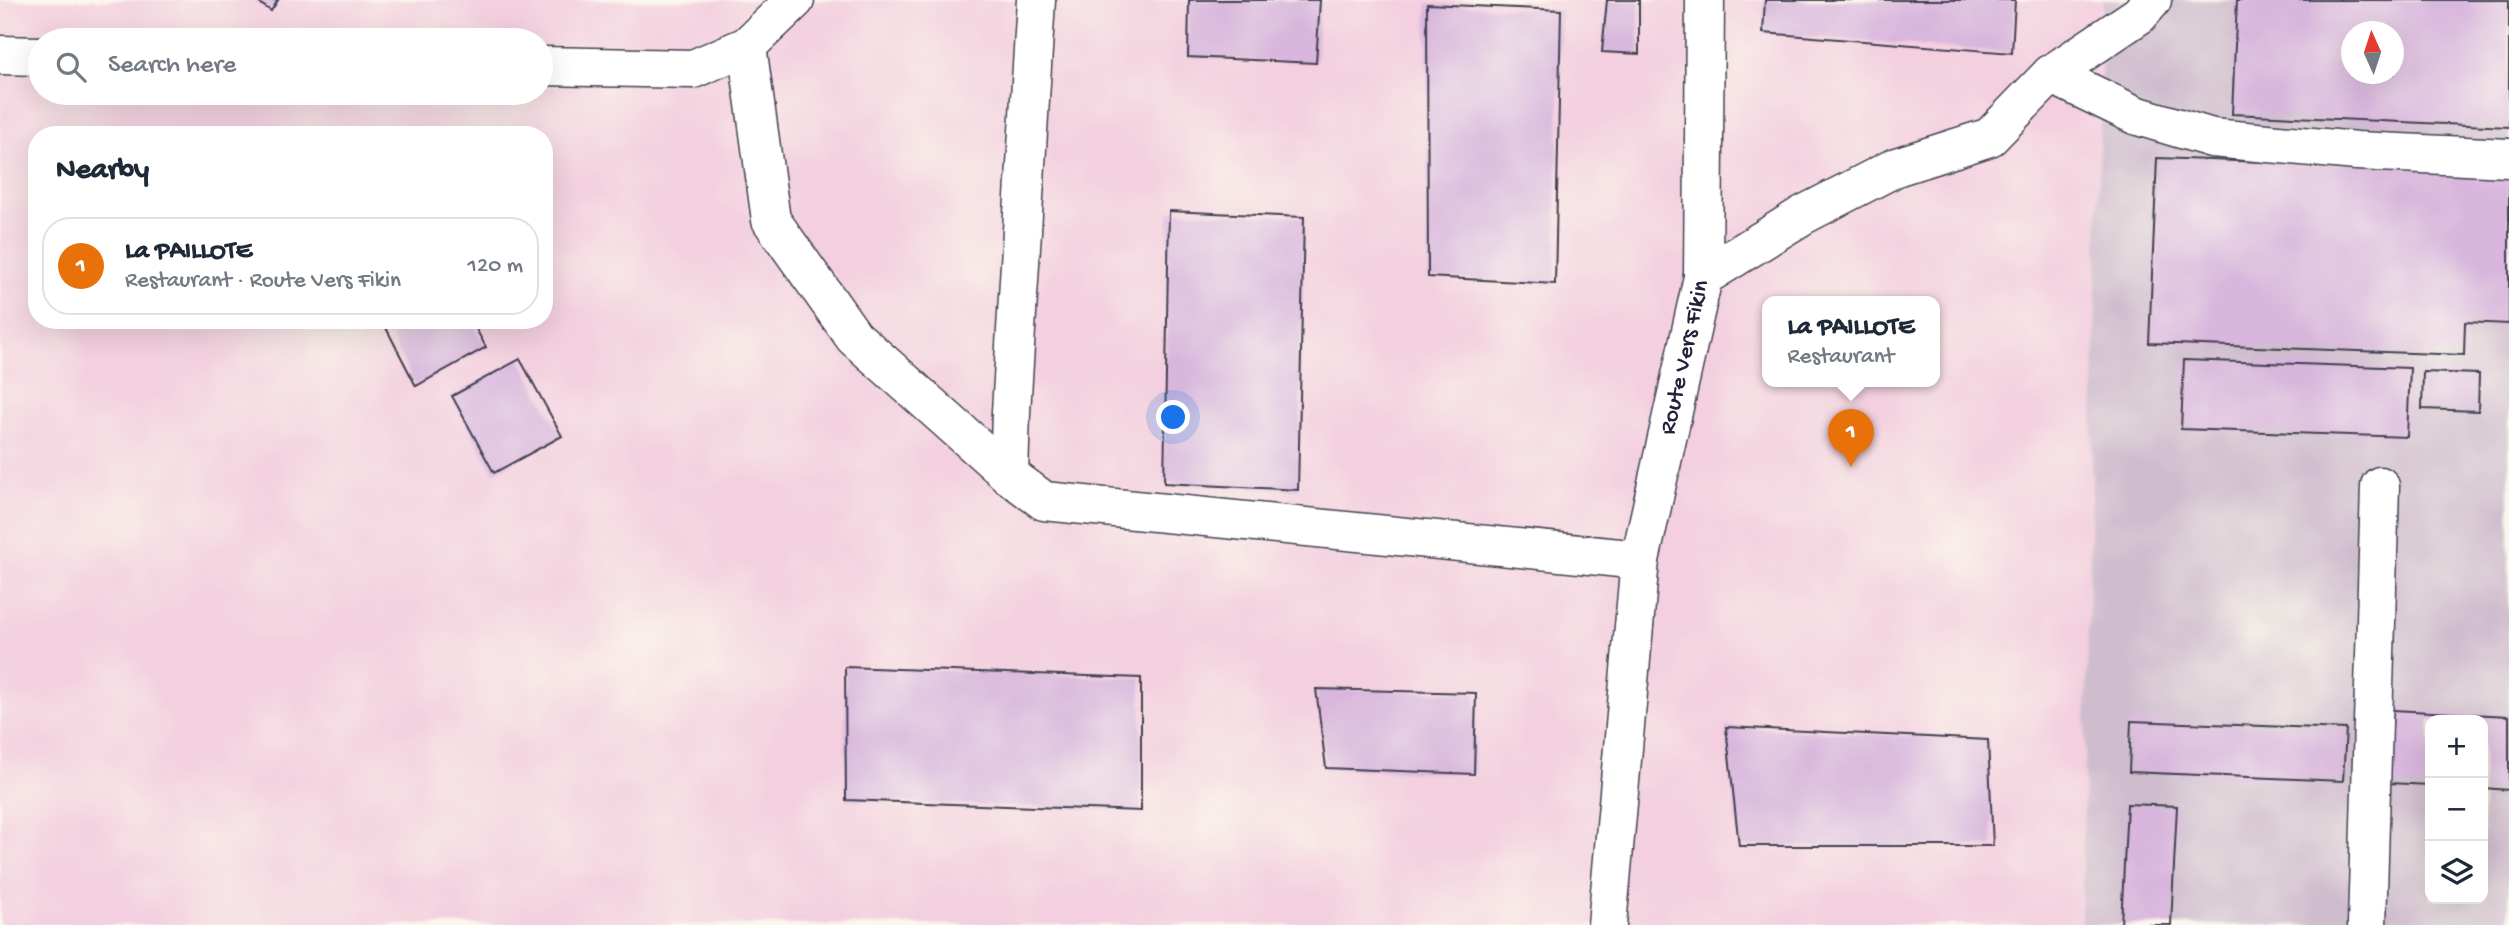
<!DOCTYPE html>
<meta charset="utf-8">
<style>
:root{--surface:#fff;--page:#f6f6f7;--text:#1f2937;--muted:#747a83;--line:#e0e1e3;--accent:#2563eb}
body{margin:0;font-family:"Gochi Hand",sans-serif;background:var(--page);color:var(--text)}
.controls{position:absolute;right:21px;bottom:21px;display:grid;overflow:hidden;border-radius:14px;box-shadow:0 7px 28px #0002}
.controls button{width:63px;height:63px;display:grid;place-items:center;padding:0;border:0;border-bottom:2px solid var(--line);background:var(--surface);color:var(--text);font:35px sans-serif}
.compass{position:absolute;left:2341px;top:21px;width:63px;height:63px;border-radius:50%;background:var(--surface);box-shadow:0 7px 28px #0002;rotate:357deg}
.you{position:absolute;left:1174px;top:418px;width:24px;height:24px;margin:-18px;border:5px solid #fff;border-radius:50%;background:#1a73e8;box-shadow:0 0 0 10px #1a73e833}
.badge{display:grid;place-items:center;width:46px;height:46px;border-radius:50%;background:var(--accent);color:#fff;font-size:23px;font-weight:700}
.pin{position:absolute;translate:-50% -58px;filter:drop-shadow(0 2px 4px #0008)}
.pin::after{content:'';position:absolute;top:37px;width:24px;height:21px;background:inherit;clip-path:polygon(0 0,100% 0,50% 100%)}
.popup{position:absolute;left:1762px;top:296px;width:178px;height:91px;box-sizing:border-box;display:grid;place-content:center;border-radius:14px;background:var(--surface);filter:drop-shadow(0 2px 5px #0005);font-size:23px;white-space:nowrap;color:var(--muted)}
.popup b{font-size:26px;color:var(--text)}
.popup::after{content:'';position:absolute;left:50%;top:100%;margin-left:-14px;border:14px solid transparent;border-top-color:var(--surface)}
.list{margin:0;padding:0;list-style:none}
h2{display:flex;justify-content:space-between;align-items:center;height:91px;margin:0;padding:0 28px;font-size:30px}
h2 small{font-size:23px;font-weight:400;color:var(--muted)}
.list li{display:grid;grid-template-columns:46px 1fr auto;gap:21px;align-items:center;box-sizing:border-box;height:98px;margin:0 14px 14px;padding:0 14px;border:2px solid var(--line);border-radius:28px}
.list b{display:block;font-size:26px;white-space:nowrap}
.list p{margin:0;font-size:23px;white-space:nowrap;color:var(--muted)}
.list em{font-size:23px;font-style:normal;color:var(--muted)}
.icon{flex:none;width:38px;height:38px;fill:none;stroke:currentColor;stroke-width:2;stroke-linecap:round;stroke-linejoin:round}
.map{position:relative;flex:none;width:2509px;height:925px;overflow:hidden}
.search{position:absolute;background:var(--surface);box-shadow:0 7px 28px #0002;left:28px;top:28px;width:525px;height:77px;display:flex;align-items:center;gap:18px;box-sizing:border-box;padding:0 24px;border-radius:38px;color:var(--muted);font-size:26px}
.panel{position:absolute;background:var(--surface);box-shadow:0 7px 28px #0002;left:28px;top:126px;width:525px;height:203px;border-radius:28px}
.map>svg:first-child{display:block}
</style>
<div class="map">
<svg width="2509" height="925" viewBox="0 0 2509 925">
<rect width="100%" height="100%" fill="#fbf7ec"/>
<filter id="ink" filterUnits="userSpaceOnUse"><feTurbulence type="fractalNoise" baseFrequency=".0143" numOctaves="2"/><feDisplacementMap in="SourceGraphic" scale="14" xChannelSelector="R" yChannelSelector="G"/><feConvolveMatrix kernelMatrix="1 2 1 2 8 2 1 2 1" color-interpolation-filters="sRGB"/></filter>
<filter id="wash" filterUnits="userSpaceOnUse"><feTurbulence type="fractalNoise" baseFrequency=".00686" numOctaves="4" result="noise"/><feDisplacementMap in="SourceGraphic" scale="28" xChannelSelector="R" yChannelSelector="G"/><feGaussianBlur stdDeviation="1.57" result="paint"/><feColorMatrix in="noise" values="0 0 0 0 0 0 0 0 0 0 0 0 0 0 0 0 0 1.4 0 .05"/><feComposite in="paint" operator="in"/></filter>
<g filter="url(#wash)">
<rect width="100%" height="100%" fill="#f5e6ce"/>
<path fill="#f3cfdf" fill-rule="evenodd" d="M0,0H2103L2081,925H0ZM40,40H541V93H40ZM37,135H544V320H37ZM1767,301H1935V381H1767Z"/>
<path fill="#cfbdce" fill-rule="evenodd" d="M2103,0H2509V925H2081ZM2352,32H2394V74H2352ZM2430,720H2483V899H2430Z"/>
<g id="blocks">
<g fill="#d8b6dd" fill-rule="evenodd">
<polygon points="255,0 278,0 271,11"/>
<polygon points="1189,0 1320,0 1316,63 1188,57"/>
<polygon points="1607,0 1639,0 1639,54 1602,52"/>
<polygon points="1765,0 2015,0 2012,53 1763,33"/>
<path d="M2237,0H2509V127L2232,114ZM2352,32H2394V74H2352Z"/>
<polygon points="1427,4 1561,10 1555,284 1428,277"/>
<polygon points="2157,158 2509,171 2509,324 2465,322 2464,355 2149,343"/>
<polygon points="1169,211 1304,217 1298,490 1164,483"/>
<polygon points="382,320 471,320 486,347 416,386"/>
<polygon points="520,359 562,436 494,473 452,396"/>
<polygon points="2184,360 2410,368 2407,437 2181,429"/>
<polygon points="2423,372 2479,374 2478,411 2422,409"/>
<polygon points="845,667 1141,678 1141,811 846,800"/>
<polygon points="1316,689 1476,693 1474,774 1326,768"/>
<polygon points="2393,710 2509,716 2509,790 2483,788 2483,720 2430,720 2430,785 2389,783"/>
<polygon points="2131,721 2346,729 2343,781 2129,772"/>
<polygon points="1726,727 1988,740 1993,846 1739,846"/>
<polygon points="2127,804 2177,806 2171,925 2121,925"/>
</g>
</g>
</g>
<g filter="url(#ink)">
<use href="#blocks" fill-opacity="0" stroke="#423f51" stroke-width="2"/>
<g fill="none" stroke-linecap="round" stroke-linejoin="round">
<g stroke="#423f51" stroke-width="41">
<g id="minor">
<polyline points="1036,0 1011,412 1009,475 1044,501 1640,560"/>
<polyline points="747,46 771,220 854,337 1009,475"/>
<polyline points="0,55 40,56"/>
<polyline points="541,66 693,69 747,46 795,0"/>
<polyline points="2051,74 2135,115 2212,138 2357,151 2509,158"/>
<polyline points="1703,277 1705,0"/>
<path id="s1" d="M1607,925L1640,560L1703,277L1803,215L1896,167L1990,137L2051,74L2139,15L2152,0"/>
<polyline points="2367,925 2380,486"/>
</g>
</g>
<use href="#minor" stroke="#fff" stroke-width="38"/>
</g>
</g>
<g text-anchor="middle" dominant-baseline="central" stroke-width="7" stroke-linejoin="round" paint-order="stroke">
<g font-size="24" fill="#22223b" stroke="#fbf7ec">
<text stroke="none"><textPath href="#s1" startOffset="574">Route Vers Fikin</textPath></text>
</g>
</g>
</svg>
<div class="controls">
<button>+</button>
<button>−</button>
<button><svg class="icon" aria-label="layers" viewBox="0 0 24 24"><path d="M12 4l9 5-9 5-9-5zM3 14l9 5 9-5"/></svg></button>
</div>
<svg class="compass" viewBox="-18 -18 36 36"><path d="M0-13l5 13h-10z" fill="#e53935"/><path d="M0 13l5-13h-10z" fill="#747a83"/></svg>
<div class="you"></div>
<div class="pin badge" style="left:1851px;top:467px;background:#e8710a">1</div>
<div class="popup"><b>La PAILLOTE</b>Restaurant</div>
<div class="search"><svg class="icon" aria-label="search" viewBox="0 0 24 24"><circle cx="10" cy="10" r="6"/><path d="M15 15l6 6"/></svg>Search here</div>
<section class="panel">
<h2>Nearby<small></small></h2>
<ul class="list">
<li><span class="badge" style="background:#e8710a">1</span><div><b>La PAILLOTE</b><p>Restaurant · Route Vers Fikin</p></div><em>120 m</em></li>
</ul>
</section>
</div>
